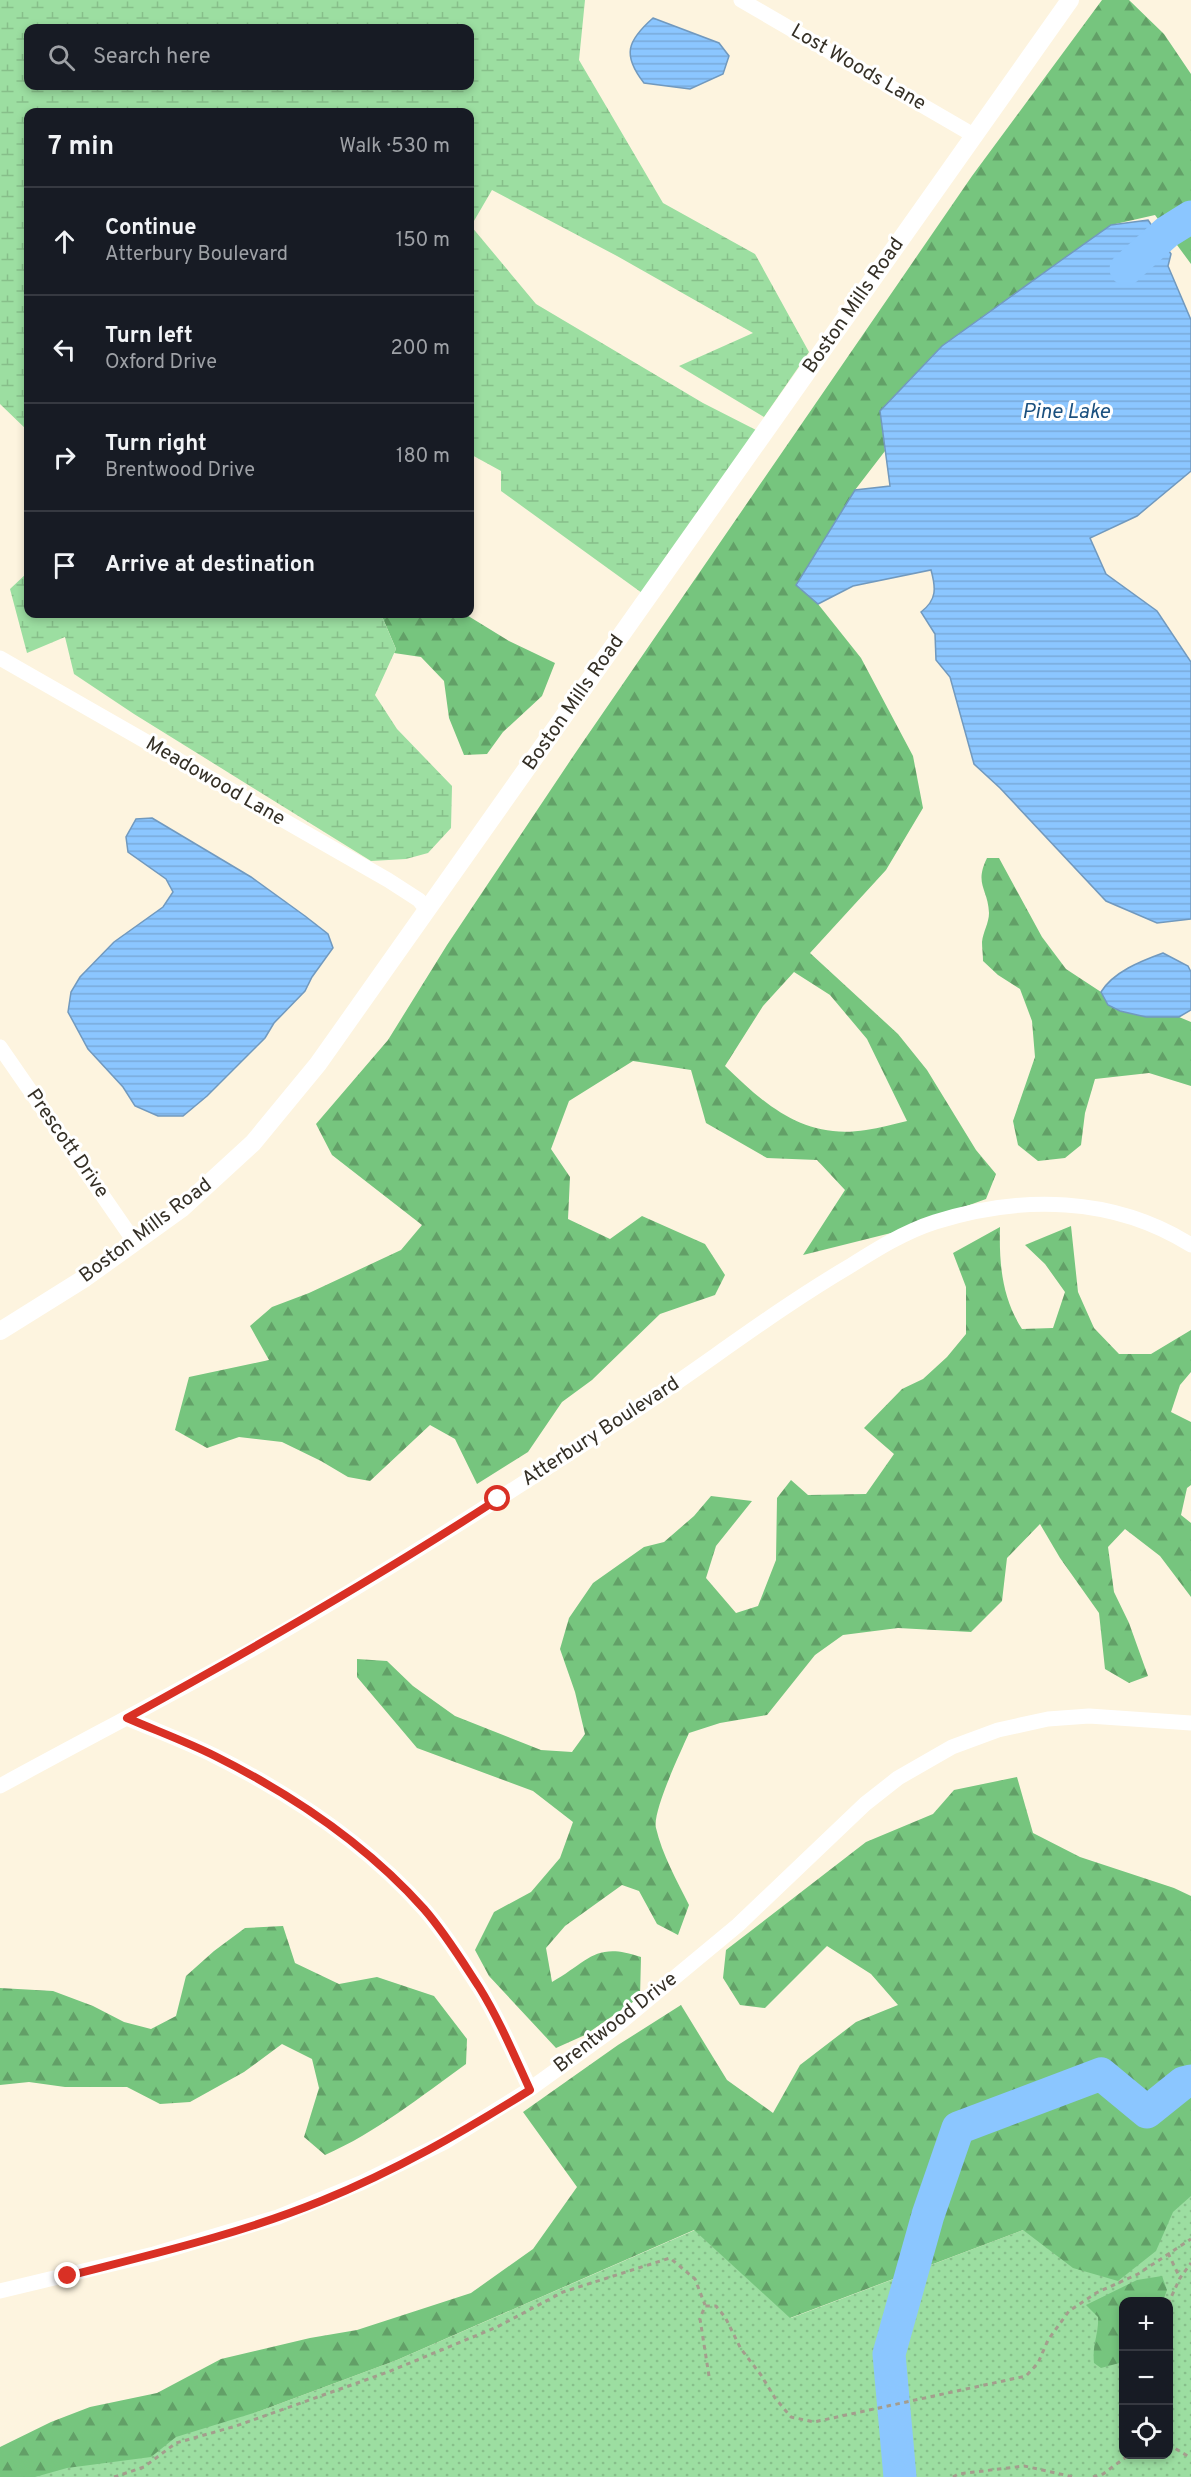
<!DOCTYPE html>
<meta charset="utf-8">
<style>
:root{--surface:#171b24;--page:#242831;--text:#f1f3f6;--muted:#9ea1a6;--line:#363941}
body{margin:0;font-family:Overpass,sans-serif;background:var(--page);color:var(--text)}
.controls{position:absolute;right:18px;bottom:18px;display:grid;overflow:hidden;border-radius:12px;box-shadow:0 3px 9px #0003}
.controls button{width:54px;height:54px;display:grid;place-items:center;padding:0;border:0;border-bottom:2px solid var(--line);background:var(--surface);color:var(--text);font:30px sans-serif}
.stop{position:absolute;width:18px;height:18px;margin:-14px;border:4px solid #d93025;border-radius:50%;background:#fff}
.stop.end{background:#d93025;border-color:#fff;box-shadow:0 2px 6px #0008}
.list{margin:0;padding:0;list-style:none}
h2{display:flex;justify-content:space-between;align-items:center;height:78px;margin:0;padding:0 24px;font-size:26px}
h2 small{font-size:20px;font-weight:400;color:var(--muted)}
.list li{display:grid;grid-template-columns:39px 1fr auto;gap:18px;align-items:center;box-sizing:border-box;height:108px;padding:0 24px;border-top:2px solid var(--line)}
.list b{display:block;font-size:22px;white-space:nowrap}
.list p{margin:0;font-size:20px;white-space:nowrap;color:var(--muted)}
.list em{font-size:20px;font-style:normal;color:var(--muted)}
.icon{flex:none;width:33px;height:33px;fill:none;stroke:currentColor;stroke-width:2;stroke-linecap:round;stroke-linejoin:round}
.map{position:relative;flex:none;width:1191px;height:2477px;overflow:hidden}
.search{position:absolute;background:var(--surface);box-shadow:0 3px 9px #0003;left:24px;top:24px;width:450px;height:66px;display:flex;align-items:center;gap:15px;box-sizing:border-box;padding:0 21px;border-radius:12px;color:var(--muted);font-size:22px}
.panel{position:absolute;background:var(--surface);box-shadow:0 3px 9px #0003;left:24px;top:108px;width:450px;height:510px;border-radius:12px}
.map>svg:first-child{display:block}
</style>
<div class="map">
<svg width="1191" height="2477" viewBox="0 0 1191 2477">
<defs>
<pattern id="grass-dots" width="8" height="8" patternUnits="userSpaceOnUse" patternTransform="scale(1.5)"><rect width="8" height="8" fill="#9cdea1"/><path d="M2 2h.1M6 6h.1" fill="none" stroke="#87bf8a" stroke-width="1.8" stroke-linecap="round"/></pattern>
<pattern id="forest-firs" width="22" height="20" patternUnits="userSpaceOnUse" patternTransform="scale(1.5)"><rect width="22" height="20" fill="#76c57e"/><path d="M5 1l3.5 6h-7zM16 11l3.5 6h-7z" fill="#62a067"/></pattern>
<pattern id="wetland-marsh" width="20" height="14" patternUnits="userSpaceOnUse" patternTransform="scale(1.5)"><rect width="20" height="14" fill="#9cdea1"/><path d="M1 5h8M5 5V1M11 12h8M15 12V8" fill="none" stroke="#87bf8a"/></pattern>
<pattern id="water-rules" width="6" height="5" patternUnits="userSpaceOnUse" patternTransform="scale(1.5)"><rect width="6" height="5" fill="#8bc6ff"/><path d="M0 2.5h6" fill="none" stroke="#79aada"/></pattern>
</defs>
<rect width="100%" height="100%" fill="#fdf4df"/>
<path fill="url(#grass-dots)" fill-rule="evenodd" d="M1191,2173V2477H0V2468L260,2411L397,2360L695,2230L791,2318L1023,2230ZM1124,2302H1168V2454H1124Z"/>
<g fill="url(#forest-firs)" fill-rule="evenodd">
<path d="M1102,0H1129L1164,34L1191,74V264L1155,215L1111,225L1063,259L942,346L880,411L885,451L855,490L796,585L818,604L861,658L913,756L923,808L886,870L810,953L898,1034L927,1070L976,1150L996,1174L986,1199L895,1232L803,1255L845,1190L817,1160L767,1158L706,1123L691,1070L633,1061L569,1101L551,1149L570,1177L568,1219L610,1239L642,1216L705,1244L725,1275L715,1295L660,1314L592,1380L562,1402L528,1452L477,1484L455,1439L430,1425L370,1481L348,1477L321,1461L282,1442L239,1437L207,1448L175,1430L189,1377L269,1360L250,1326L272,1307L309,1293L401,1250L422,1225L332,1155L316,1124L388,1040L447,945L574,755L972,176ZM794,972L830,995L867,1039L907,1121C893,1124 880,1128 866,1130C805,1140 766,1106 725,1066L763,1006Z"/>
<polygon points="381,614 465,614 509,641 555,663 542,696 503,732 487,754 464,755 449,718 444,681 421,657 394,653 396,649"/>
<path d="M987,858H999L1042,937L1066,969L1101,992L1108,1005L1146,1017H1179L1191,1022V1086L1149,1073L1095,1079L1085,1113L1081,1145L1065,1158L1038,1161L1018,1145L1013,1121L1035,1057L1032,1021L1020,989L998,975L983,961C983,955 982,948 982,942C983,932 989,923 989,913C988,888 974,885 987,858Z"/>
<path d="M1071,1226L1078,1292L1094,1328L1119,1354H1151L1191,1330V1372L1180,1385L1171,1412L1191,1422V1485L1187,1488L1181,1515L1191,1523V1597L1160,1556L1125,1529L1108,1547L1114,1592L1129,1623L1148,1676L1129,1683L1105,1669L1099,1613L1060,1558L1040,1524L1007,1558L1002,1601L971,1632L898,1628L843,1635L815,1655L767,1715L720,1723L689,1733C681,1751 652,1812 656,1828C662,1854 677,1881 689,1905L678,1935L657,1924L639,1891L622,1885L565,1926L546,1948L552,1982C589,1961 595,1941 641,1957L640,1997L585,2035L556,2048L489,1976L475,1950L494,1912L531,1892L560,1858L573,1822L533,1791L417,1748L357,1677V1659L387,1661L413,1686L455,1716L541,1750L572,1752L585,1734L575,1692L560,1649L569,1618L593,1583L644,1547L664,1542L694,1516L711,1496L752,1501L716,1546L706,1578L736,1613L758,1606L776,1560L777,1498L791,1480L808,1495L866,1494L894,1454L864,1428L902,1389L923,1379L947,1357L966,1334V1287L953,1253L1000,1227C999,1264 1002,1298 1022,1329L1053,1328L1065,1292L1045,1264L1025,1245Z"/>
<polygon points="1017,1777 1033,1833 1080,1857 1174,1888 1191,1896 1191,2196 1173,2212 1156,2251 1118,2281 1073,2268 1023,2230 790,2318 694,2230 397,2360 260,2411 176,2437 151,2457 67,2468 35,2477 0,2477 0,2447 51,2422 90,2407 157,2393 221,2359 310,2338 357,2330 471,2293 533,2249 577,2187 523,2112 618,2045 681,2005 727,2080 773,2113 800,2065 856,2022 898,2005 871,1974 827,1946 765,2008 740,2005 723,1978 726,1950 866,1842 933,1814 954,1790"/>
<path d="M283,1926L295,1963L339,1984L377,1977L434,1996L467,2039L466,2064C420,2097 377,2132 325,2155L304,2137L319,2088L312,2059L282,2044L244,2072L190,2102L160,2104L127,2087H65L29,2082L0,2085V1988L53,1991L93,2006L124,2022L151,2029L176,2016L186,1976L214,1951L245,1928Z"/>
<path d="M1162,2276L1167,2290L1163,2301L1124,2302L1123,2362L1101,2368L1094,2363C1092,2344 1099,2334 1098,2317L1086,2305L1137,2280Z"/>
</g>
<g fill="url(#wetland-marsh)" fill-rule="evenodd">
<path d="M0,0H585L579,60L663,203L755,254L809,352L764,417L679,366L753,333L617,256L492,190L471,226L536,304L703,403L756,430L642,593L501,491V471L470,454V112H28V431L0,404ZM28,28H470V86H28Z"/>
<polygon points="28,572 28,614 381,614 396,649 375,695 397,729 452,786 451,828 428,853 406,859 371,861 134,714 74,674 65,637 27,653 10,589"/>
</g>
<g fill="url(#water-rules)" stroke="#7199be" stroke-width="1.5">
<path d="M653,18L719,43L729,56L723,74L690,89L644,83C622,55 627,41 653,18Z"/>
<path d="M1148,220L1171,254L1168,266L1191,320V471L1137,516L1090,538L1106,574L1157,611L1191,662V919L1157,923L1106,901L1000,788L974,764L950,677L936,660L935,634L921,612C937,600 936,588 931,570L853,586L818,604L796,585L855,490L890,486L880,411L942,346L1063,259L1111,225Z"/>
<polygon points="152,818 251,877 305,916 328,934 333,948 312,977 305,991 274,1023 265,1038 207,1096 183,1116 158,1116 135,1106 123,1087 88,1049 68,1012 71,992 80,977 114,942 163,907 173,892 166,879 128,852 126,837 136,819"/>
<path d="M1163,953L1188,966L1191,972V1010L1179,1017H1146L1120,1011L1108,1005L1101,992C1113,972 1141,961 1163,953Z"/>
</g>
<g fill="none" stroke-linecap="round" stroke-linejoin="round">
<g stroke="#8bc6ff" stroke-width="33">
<polyline points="1126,269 1167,232 1191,217"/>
<polyline points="900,2477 889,2354 928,2215 958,2128 1101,2074 1147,2112 1183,2083 1191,2081"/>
</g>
<g stroke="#a49d8d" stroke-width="3" stroke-dasharray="4.5 4.5" stroke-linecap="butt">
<polyline points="1168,2253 1180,2278"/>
<polyline points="1168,2304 1180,2278 1191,2263"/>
<polyline points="709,2376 700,2319 705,2306 716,2306 725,2317 741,2349 761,2375 775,2398 791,2417 814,2422 1026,2376 1038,2363 1048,2340 1069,2311 1096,2293 1138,2274 1191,2239"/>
<polyline points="1168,2444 1191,2458"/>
<polyline points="114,2477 144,2467 176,2443 236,2426 388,2372 497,2327 563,2292 670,2258 695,2279 705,2305"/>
<polyline points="953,2477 958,2474 1024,2466 1074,2477"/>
<polyline points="1093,2477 1103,2474 1130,2454"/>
</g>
<g stroke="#fff" stroke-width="15">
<polyline points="741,0 975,136"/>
<polyline points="0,658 388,880 419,900 427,910"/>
<polyline points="0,1047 134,1241"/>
<path d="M127,1718C157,1731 187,1742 215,1756C293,1795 366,1844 424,1909C445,1933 462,1961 479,1987C499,2019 514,2055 530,2089"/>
<path d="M0,1786C86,1739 173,1694 258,1646C381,1575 499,1499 618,1422C696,1372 770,1313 850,1266C877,1249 904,1232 935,1222C1021,1195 1113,1196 1191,1245"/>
<polyline points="0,2291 154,2254 278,2217 361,2183 445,2142 530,2089 609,2032 738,1925 865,1804 898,1778 952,1747 998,1730 1048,1719 1089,1716 1191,1723"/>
</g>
<polyline stroke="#fff" stroke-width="18" points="0,1331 85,1278 181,1209 253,1143 318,1064 1070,0"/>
</g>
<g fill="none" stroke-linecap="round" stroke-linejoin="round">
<path stroke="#d93025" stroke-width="8" d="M68,2276C153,2254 240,2234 321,2201C395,2171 463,2132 530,2090C514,2055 499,2019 479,1987C462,1961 445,1933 424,1909C366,1844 293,1795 215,1756C187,1742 157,1731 127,1718C253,1649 378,1577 498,1499"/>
</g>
<g text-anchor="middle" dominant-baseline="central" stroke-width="6" stroke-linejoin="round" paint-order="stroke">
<g font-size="20" fill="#342f25" stroke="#fff">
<text transform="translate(858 68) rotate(30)">Lost Woods Lane</text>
<text transform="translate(854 306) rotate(-55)">Boston Mills Road</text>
<text transform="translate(574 703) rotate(-55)">Boston Mills Road</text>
<text transform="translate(215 782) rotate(30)">Meadowood Lane</text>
<text transform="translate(67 1144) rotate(55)">Prescott Drive</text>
<text transform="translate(146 1231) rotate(-37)">Boston Mills Road</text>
<text transform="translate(601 1432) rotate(-33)">Atterbury Boulevard</text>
<text transform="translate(616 2023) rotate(-38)">Brentwood Drive</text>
</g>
<g font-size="21" font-style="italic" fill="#1c517f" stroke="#fff">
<text x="1066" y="412">Pine Lake</text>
</g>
</g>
</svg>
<div class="controls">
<button>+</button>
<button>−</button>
<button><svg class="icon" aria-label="locate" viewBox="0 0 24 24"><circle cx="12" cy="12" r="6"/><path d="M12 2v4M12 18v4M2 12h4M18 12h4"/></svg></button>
</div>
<div class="stop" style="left:498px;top:1499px"></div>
<div class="stop end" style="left:68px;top:2276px"></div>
<div class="search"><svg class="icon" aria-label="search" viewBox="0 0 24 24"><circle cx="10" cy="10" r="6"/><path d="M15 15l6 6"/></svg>Search here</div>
<section class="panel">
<h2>7 min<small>Walk · 530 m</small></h2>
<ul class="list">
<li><svg class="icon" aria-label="ahead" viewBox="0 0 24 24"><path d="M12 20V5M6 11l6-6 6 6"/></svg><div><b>Continue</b><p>Atterbury Boulevard</p></div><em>150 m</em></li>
<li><svg class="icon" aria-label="left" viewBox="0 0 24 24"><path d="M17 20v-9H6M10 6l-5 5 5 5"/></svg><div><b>Turn left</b><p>Oxford Drive</p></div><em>200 m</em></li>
<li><svg class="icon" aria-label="right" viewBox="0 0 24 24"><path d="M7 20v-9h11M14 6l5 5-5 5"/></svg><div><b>Turn right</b><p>Brentwood Drive</p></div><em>180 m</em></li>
<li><svg class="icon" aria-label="arrive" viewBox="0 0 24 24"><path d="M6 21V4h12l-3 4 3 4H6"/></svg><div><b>Arrive at destination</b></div></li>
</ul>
</section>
</div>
